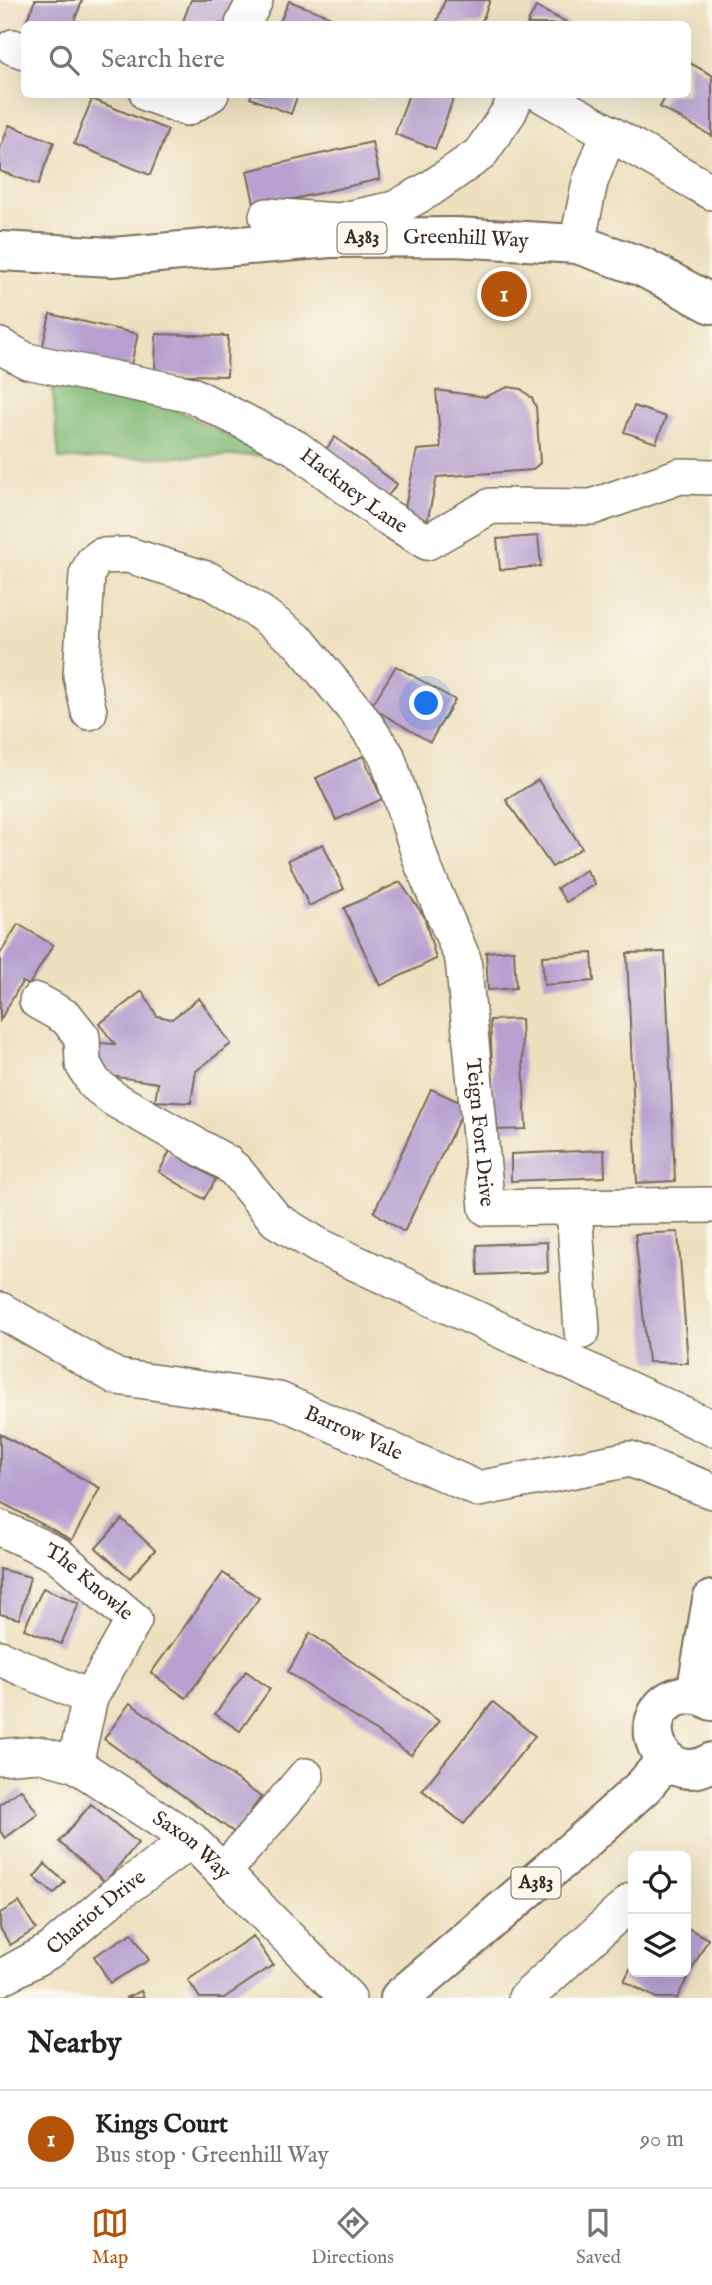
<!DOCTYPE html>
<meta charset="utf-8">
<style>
:root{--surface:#fff;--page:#f2f2f2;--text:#222;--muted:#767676;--line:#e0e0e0;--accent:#b45309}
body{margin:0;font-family:"IM FELL English",serif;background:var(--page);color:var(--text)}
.controls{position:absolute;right:21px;bottom:21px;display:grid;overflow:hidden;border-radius:10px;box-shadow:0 7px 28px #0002}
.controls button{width:63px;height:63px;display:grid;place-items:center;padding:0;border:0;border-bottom:2px solid var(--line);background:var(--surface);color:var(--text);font:35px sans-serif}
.you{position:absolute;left:427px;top:704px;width:24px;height:24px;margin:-18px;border:5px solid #fff;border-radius:50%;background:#1a73e8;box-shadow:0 0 0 10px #1a73e833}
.badge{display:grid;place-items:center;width:46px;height:46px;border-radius:50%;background:var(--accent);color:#fff;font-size:23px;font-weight:700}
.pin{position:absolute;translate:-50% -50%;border:4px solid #fff;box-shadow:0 2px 7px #0006}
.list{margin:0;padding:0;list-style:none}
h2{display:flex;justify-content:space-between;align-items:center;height:91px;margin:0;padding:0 28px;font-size:30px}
h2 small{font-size:23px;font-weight:400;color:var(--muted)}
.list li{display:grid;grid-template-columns:46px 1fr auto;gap:21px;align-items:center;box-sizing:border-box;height:98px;padding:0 28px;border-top:2px solid var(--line)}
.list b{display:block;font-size:26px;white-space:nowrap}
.list p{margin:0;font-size:23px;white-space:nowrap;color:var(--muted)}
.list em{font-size:23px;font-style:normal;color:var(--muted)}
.icon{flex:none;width:38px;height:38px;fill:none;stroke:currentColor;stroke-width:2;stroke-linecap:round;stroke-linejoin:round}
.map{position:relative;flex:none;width:712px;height:1998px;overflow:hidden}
.search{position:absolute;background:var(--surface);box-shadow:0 7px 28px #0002;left:21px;right:21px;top:21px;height:77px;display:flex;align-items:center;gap:18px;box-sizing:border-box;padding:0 24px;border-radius:10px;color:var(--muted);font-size:26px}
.sheet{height:189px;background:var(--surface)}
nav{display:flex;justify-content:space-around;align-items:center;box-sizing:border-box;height:98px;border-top:2px solid var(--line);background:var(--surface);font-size:19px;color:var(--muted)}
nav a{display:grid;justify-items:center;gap:4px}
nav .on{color:var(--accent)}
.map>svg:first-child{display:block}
</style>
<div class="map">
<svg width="712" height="1998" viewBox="0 0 712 1998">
<rect width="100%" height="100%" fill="#fbf7ec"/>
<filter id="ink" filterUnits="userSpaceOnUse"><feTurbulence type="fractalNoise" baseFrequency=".0143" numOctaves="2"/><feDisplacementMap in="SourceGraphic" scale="14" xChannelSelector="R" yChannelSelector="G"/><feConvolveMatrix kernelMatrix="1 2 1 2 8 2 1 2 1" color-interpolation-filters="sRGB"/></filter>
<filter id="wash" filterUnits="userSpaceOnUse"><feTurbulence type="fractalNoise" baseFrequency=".00686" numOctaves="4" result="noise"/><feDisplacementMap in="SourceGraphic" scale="28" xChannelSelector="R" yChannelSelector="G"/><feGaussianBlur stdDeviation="1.57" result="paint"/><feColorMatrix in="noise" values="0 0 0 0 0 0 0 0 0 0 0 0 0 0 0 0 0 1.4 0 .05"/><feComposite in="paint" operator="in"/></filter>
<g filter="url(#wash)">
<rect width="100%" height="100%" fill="#ede0bf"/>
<polygon fill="#83bc78" stroke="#5f734b" stroke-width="2" points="52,384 179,411 266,455 59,459"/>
<g id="blocks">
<g fill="#b6a0d0">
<polygon points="35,0 79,0 82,1 73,24 25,24"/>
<polygon points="191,0 238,0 228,24 182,24"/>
<polygon points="445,0 490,0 481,24 436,24"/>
<polygon points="289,1 329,16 326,24 279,24"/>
<polygon points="536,7 570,24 527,24"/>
<polygon points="688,62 712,75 712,136 660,107 667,94 688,94"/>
<polygon points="252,94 298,94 291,114 250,98"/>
<polygon points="409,94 455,94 435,149 395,134"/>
<polygon points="92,99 168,130 150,175 74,144"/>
<polygon points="9,125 54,142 38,185 0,171 0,149"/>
<polygon points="372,142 380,179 255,208 247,171"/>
<polygon points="50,314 138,334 130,369 42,350"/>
<polygon points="156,334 228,336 227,376 155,374"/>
<polygon points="508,387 521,389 532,398 536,407 540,463 532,470 437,477 427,522 403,517 417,450 441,448 436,390 485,397"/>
<polygon points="634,406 666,417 656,443 624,432"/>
<polygon points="335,437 397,484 380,506 318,460"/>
<polygon points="538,536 541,566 500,570 497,539"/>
<polygon points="396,666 455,700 430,742 371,707"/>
<polygon points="363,756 382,799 336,820 316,778"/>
<polygon points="538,780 582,848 552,867 506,800"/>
<polygon points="323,844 344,889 309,906 288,860"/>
<polygon points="586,870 595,884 566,902 557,888"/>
<polygon points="400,882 424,916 436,959 380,986 344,908"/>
<polygon points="18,924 53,945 29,985 22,982 0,1020 0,954"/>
<polygon points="514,950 516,988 488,990 486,952"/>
<polygon points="665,952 675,1181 637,1183 627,953"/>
<polygon points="592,953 594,981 544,985 542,956"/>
<polygon points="142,991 157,1016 172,1019 199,998 231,1044 196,1071 191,1103 155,1101 158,1083 97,1074 100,1043 115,1044 99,1024"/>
<polygon points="521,1019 526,1129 495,1130 490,1020"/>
<polygon points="431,1089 466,1105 404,1232 374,1212"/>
<polygon points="604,1150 605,1177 511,1181 511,1154"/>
<polygon points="170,1151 216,1179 204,1199 159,1172"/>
<polygon points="678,1232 688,1363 648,1362 635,1234"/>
<polygon points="547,1242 548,1272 478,1275 477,1245"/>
<polygon points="0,1434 100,1488 72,1540 0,1502"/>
<polygon points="122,1519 155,1550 130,1578 96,1548"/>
<polygon points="0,1569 30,1577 19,1619 0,1614"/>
<polygon points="223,1573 259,1598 186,1698 151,1673"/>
<polygon points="43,1588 79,1603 61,1644 24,1629"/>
<polygon points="310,1633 439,1721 411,1755 288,1672"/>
<polygon points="246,1671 270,1689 240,1731 215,1714"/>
<polygon points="493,1702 535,1736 464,1824 422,1790"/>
<polygon points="130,1703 261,1797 235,1833 104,1739"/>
<polygon points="21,1789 38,1814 5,1838 0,1831 0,1804"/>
<polygon points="91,1804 138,1843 105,1882 59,1842"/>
<polygon points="45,1864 65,1882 54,1894 34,1877"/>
<polygon points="19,1902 36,1929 10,1945 0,1928 0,1913"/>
<polygon points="686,1927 708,1939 677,1998 656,1998 624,1981 633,1963 633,1972 686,1972"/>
<polygon points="132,1933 149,1960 110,1983 94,1956"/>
<polygon points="253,1936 273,1965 224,1998 200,1998 188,1980"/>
<polygon points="141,1991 144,1998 125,1998"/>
</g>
</g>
</g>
<g filter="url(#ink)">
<use href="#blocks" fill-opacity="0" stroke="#796a56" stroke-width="2"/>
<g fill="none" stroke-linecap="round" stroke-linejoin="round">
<g stroke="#796a56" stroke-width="38">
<g id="minor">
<polyline points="243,24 255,0"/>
<polyline points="13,47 24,51"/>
<polyline points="148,94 187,108 211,94"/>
<polyline points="541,94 609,133 590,182 577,244"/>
<polyline points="609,133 712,192"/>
<polyline points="267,216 338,221 394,209 430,189 480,154 509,112 517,94"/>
<path id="s1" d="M0,346L27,361L192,395L296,448L382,514L427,542L491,506L592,507L680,476L712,477"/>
<path id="s2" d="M89,712L81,676L87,575L93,562L101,556L128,555L209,580L262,614L300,643L359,715L387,756L423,866L463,959L487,1208L712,1205"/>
<polyline points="37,1001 67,1018 82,1037 83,1064 94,1083 114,1099 227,1163 236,1171 276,1220 319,1246 712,1428"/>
<polyline points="574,1207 582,1331"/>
<path id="s3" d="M0,1310L117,1377L279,1400L478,1489L630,1459L712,1491"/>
<path id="s4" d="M0,1528L58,1555L134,1620L90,1698L75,1764"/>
<polyline points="0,1658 90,1698"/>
<path id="s5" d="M0,1757L38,1754L75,1764L191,1840L348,1998"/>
<polyline points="224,1871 306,1776"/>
<path id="s6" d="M0,1978L51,1950L114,1896L191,1840"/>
<polyline points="526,1998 633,1900"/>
</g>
</g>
<g stroke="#796a56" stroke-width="42">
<g id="major">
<path id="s7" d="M0,251L113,257L330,238L455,237L577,244L643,267L712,304"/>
<polyline points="696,1694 712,1600"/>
<path d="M712,1701C703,1695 692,1693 681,1696C628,1710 660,1793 712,1762"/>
<polyline points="400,1998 579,1845 644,1786 666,1760"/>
</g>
</g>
<use href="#minor" stroke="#fff" stroke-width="35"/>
<use href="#major" stroke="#fff" stroke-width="38"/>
</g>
</g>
<g text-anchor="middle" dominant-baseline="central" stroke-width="5" stroke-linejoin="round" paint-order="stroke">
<g fill="#fbf7ec" stroke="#75685c" stroke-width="2">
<rect x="337.5" y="222.5" width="49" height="31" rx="5"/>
<rect x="511.5" y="1867.5" width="49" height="31" rx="5"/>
</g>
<g font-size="19" font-weight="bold" fill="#3b2a1e">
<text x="362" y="238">A383</text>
<text x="536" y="1883">A383</text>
</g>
<g font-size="21" fill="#3b2a1e" stroke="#fbf7ec">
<text stroke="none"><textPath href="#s7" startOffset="467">Greenhill Way</textPath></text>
<text stroke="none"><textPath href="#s1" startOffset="388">Hackney Lane</textPath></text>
<text stroke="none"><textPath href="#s2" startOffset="919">Teign Fort Drive</textPath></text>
<text stroke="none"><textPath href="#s3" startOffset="380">Barrow Vale</textPath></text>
<text stroke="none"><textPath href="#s4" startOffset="105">The Knowle</textPath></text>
<text stroke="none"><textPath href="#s5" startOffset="219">Saxon Way</textPath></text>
<text stroke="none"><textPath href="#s6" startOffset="117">Chariot Drive</textPath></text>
</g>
</g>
</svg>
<div class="controls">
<button><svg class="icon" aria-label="locate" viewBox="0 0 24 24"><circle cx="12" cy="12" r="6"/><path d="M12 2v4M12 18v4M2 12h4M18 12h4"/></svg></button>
<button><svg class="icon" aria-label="layers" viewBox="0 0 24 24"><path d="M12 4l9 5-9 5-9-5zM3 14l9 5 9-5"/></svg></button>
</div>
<div class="you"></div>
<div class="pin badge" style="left:504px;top:294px">1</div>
<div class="search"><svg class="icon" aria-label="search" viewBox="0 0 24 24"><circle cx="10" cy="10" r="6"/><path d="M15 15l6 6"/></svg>Search here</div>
</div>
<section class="sheet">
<h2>Nearby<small></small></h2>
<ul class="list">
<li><span class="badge">1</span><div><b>Kings Court</b><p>Bus stop · Greenhill Way</p></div><em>90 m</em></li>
</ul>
</section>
<nav>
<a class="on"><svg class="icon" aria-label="map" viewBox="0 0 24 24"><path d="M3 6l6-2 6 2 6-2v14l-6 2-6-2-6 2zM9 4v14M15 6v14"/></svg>Map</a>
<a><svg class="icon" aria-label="directions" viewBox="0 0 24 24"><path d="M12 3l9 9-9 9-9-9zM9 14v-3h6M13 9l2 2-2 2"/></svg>Directions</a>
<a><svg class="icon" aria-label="saved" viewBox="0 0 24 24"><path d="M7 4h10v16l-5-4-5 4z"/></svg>Saved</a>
</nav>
